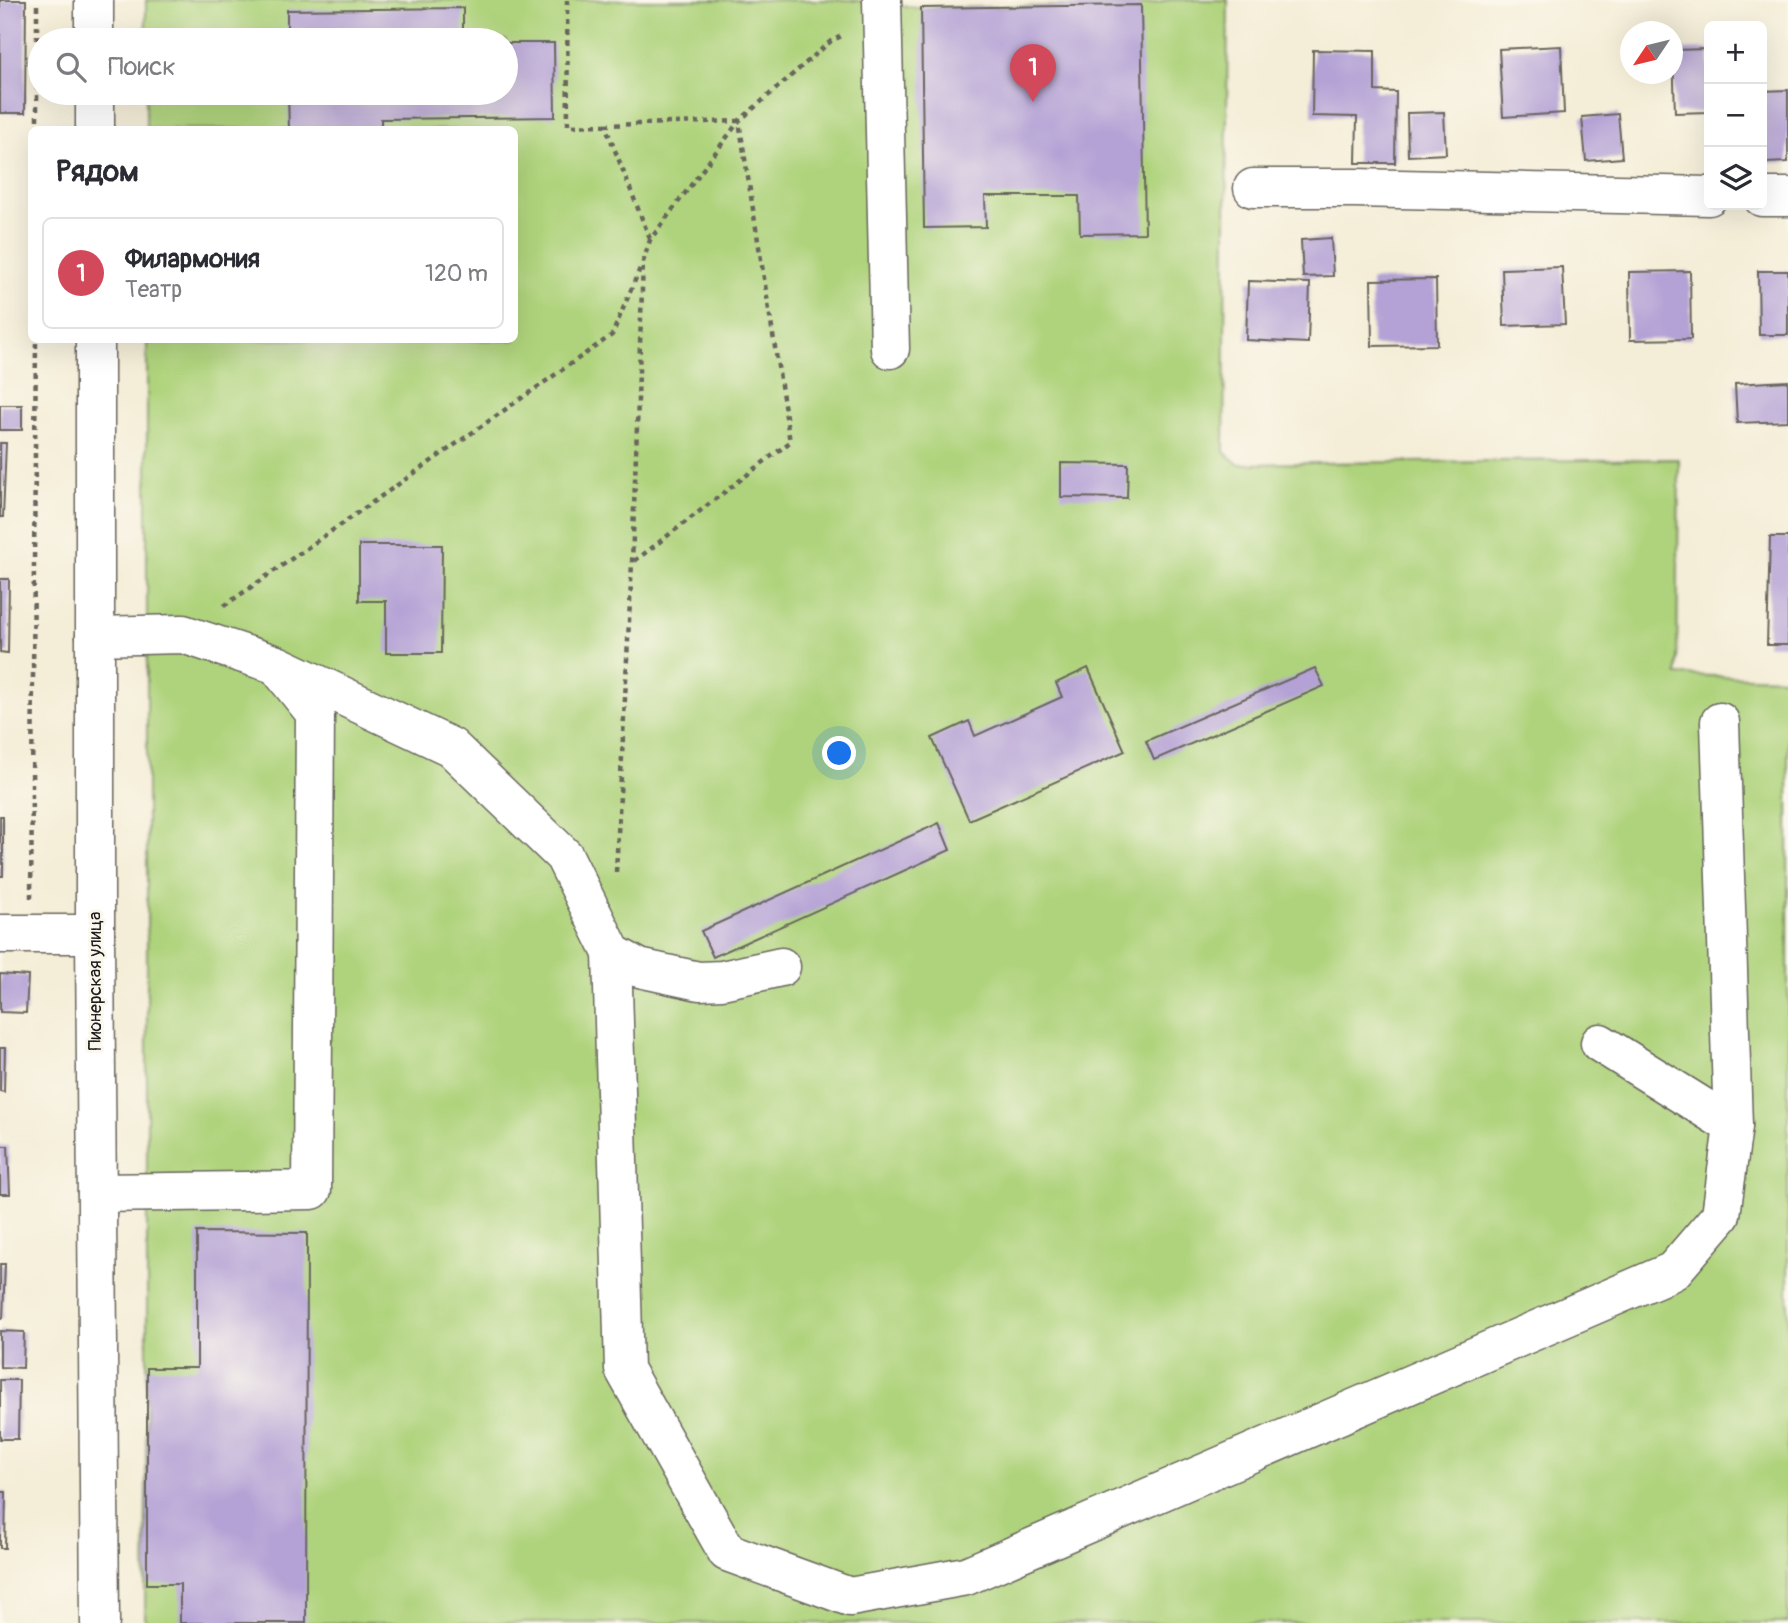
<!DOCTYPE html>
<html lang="ru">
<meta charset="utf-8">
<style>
:root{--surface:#fff;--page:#f7f7f7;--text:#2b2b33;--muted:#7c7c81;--line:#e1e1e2;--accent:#d1495b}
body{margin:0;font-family:Pangolin,sans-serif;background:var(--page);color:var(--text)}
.controls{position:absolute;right:21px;top:21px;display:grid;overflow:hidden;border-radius:10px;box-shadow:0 7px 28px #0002}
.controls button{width:63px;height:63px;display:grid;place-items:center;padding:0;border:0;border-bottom:2px solid var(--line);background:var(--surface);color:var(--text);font:35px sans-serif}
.compass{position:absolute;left:1620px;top:21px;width:63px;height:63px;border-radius:50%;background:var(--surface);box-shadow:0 7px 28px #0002;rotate:235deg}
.you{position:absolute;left:840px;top:754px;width:24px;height:24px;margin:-18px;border:5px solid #fff;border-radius:50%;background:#1a73e8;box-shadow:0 0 0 10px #1a73e833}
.badge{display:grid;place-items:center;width:46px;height:46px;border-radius:50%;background:var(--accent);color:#fff;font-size:23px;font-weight:700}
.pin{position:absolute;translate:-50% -58px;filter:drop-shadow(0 2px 4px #0008)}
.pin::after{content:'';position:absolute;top:37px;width:24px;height:21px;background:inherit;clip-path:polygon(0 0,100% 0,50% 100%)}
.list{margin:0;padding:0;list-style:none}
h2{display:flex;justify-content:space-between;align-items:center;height:91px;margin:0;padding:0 28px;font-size:30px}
h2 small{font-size:23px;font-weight:400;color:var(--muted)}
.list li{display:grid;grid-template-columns:46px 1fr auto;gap:21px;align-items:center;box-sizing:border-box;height:112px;margin:0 14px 14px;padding:0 14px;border:2px solid var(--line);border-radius:10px}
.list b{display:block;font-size:26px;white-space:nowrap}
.list p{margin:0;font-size:23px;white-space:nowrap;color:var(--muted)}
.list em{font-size:23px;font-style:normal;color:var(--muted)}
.icon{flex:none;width:38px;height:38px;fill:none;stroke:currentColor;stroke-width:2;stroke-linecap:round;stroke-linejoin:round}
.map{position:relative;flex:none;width:1788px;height:1623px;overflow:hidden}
.search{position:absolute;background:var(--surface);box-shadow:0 7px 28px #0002;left:28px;top:28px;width:490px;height:77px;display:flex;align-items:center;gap:18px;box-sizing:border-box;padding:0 24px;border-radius:38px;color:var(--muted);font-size:26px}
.panel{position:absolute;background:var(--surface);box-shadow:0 7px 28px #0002;left:28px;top:126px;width:490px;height:217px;border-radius:10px}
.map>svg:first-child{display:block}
</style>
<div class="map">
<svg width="1788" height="1623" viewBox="0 0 1788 1623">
<rect width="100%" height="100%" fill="#fbf7ec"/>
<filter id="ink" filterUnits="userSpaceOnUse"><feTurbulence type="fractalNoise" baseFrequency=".0143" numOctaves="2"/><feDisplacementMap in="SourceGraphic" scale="14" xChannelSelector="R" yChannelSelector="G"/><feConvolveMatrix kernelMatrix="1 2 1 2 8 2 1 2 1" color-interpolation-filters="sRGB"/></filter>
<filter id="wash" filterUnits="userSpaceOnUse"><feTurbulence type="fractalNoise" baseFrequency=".00686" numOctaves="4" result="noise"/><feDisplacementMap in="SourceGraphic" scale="28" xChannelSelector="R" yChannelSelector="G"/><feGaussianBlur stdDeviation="1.57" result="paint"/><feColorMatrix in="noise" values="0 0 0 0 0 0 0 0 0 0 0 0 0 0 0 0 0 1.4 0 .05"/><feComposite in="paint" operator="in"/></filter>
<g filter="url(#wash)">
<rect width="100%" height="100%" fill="#f4edd7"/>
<polygon fill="#afd37c" stroke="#66784c" stroke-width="2" points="146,0 850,0 921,8 1141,5 1168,0 1228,0 1224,452 1238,464 1679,459 1677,675 1788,678 1788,1623 145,1623 147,1368 147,340 514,340 514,130 146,129 146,93 506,93 506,40 146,40"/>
<g id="blocks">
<g fill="#b4a1d5">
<polygon points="0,0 26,0 25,113 0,113"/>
<polygon points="1141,5 1145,233 1080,234 1079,196 985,196 986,227 924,228 921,8"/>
<polygon points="463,8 463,40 287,40 287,10"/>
<polygon points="506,43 554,43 555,117 381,119 381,130 289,130 288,93 506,93"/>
<polygon points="1561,46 1564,113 1503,117 1499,49"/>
<polygon points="1709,49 1709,112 1675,113 1673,50"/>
<polygon points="1313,50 1375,51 1375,91 1396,92 1395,163 1356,163 1357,117 1312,116"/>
<polygon points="1788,90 1788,162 1765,163 1763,91"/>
<polygon points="1444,112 1446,154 1408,156 1407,113"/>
<polygon points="1618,114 1622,158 1586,161 1582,117"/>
<polygon points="1331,238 1333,276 1303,277 1301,240"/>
<polygon points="1562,267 1565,324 1504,326 1502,269"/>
<polygon points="1690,271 1691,339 1630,340 1629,272"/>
<polygon points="1758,271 1788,271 1788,335 1759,335"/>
<polygon points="1436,279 1437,345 1372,346 1371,280"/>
<polygon points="1248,281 1310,283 1308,343 1246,340"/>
<polygon points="1788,381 1788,421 1737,423 1735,384"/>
<rect x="0" y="405" width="22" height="25"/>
<polygon points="0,443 6,443 3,517 0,517"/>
<polygon points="1061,463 1128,464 1127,498 1061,497"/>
<polygon points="1770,537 1788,537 1788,645 1767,645"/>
<polygon points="359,545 442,545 441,653 386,653 386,601 359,601"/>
<polygon points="0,579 9,579 8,653 0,652"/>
<polygon points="1088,668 1125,751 969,820 932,738 969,721 975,736 1062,697 1056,683"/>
<polygon points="1315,668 1324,686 1154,760 1146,741"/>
<rect x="0" y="816" width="3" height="60"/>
<polygon points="939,823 950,850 713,957 701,931"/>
<polygon points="0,974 28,976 26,1013 0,1012"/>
<polygon points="0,1048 5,1048 4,1092 0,1091"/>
<polygon points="0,1146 8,1146 10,1194 0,1194"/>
<polygon points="197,1232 307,1233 306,1623 180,1623 180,1584 147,1584 147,1368 197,1368"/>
<polygon points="0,1264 5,1264 3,1318 0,1318"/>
<polygon points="0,1331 24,1332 23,1368 0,1367"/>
<polygon points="0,1380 19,1380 18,1439 0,1439"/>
<polygon points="0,1492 6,1492 5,1548 0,1548"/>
</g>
</g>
</g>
<g filter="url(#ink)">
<use href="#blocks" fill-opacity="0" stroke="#68655d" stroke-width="2"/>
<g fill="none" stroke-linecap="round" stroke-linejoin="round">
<g stroke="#68655d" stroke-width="41">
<g id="minor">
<polyline points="94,0 94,40"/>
<polyline points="882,0 890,349"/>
<polyline points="95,93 95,130"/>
<polyline points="1253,188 1354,188 1709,196"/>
<polyline points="1762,197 1788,197"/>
<polyline points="95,340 95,934 100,1623"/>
<polyline points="95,636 183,634 277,665 451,747 564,856 612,953 639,968 699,981 722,980 781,967"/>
<polyline points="0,934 95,934"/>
<polyline points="612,953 624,1369 727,1552 850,1597 966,1576 1673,1271 1721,1215 1733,1126 1720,722"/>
<polyline points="1600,1043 1733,1126"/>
<polyline points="97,1193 312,1190 315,713 282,672"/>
</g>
</g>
<g stroke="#68655d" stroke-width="4.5" stroke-dasharray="5 5" stroke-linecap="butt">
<polyline points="567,0 568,126 605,125 650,239"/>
<polyline points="605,125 739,121 790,442 632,563"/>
<polyline points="37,130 37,0"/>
<polyline points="224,606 612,335 641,266"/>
<polyline points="616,872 632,563 643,262 650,240 739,121 831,41 844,35"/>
<polyline points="31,898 36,340"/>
</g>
<use href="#minor" stroke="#fff" stroke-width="38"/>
</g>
</g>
<g text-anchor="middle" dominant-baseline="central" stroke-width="6" stroke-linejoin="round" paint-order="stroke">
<g font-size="18" fill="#1c1c1c" stroke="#fbf7ec">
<text transform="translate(95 981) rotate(-90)">Пионерская улица</text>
</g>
</g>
</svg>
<div class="controls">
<button>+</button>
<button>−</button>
<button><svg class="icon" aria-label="layers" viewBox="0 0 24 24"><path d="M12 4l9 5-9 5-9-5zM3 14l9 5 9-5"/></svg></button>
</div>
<svg class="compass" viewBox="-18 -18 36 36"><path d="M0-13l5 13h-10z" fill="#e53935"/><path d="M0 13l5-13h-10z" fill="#7c7c81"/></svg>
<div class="you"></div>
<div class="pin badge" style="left:1033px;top:102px">1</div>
<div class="search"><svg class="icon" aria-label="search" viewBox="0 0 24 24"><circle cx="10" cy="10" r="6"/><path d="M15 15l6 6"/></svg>Поиск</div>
<section class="panel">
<h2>Рядом<small></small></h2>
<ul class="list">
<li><span class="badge">1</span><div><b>Филармония</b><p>Театр</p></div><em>120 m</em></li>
</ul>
</section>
</div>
